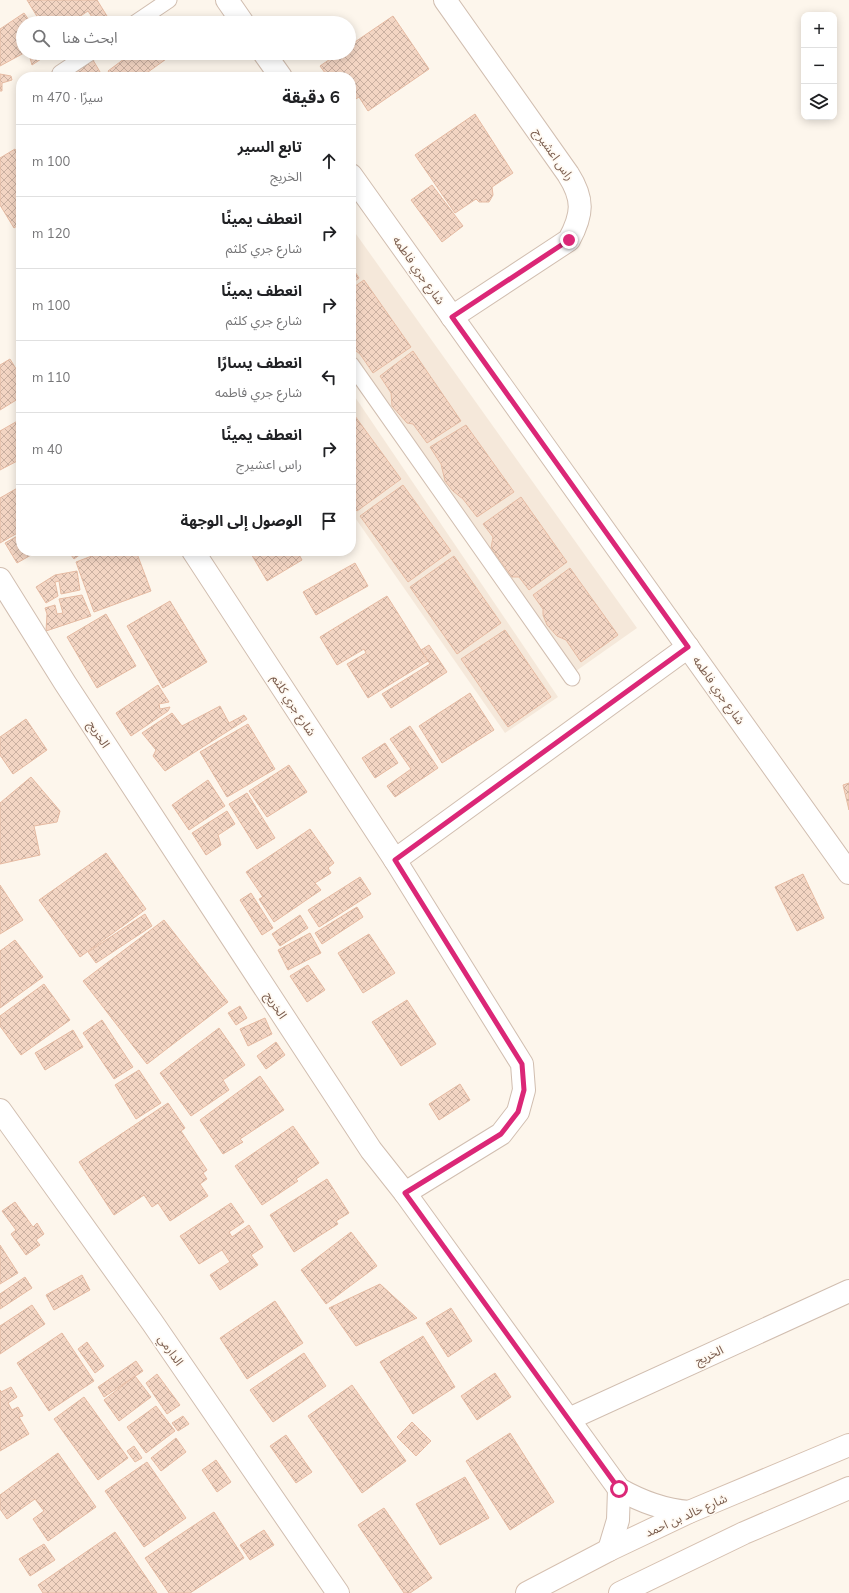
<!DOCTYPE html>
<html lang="ar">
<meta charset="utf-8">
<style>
:root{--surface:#fff;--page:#f2f2f2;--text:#202124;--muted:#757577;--line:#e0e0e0}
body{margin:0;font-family:Mulish,"Noto Sans Arabic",sans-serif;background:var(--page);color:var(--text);direction:rtl}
.controls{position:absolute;right:12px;top:12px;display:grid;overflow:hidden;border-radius:8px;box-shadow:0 2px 10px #0003}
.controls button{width:36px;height:36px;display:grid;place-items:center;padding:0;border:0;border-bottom:1px solid var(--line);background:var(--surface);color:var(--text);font:20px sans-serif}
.stop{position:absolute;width:12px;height:12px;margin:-9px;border:3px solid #db2777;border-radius:50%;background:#fff}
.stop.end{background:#db2777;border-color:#fff;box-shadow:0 1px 4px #0008}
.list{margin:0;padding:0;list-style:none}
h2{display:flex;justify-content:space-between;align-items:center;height:52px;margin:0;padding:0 16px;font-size:17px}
h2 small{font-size:13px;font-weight:400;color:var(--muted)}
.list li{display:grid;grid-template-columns:26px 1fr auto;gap:12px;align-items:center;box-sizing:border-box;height:72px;padding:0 16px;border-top:1px solid var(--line)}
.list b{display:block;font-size:15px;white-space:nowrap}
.list p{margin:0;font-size:13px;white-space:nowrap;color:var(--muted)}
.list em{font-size:13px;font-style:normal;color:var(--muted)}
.icon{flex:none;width:22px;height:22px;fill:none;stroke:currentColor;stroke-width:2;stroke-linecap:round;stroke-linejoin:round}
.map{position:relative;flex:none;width:849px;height:1593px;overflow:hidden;direction:ltr}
.search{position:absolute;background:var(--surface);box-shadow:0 2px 10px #0003;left:16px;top:16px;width:340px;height:44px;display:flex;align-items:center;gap:10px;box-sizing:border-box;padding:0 14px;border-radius:22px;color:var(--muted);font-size:15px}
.panel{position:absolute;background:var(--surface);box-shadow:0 2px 10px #0003;left:16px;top:72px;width:340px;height:484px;border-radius:16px;direction:rtl}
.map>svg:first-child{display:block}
</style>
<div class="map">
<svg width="849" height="1593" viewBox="0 0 849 1593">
<defs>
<pattern id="building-cross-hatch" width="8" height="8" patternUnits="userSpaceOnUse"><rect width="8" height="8" fill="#f3d5c3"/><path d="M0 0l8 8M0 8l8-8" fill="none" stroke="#cab0a1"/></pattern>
</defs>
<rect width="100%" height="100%" fill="#fdf6ec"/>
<g fill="#f5e8da">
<polygon points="351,227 637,628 576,671 351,355"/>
<polygon points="351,391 558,697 505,733 351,512"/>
</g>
<g fill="url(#building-cross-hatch)" stroke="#e6bba3">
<polygon points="27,0 97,0 107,16 96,23 88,11 70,23 41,23"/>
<polygon points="24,13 31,23 23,23 24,53 0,66 0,29"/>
<polygon points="393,16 429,69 368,111 359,97 351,102 351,77 328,77 320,66 339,53 349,53 349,46"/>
<polygon points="31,53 50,53 32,65 30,58 32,56"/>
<polygon points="132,53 166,53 169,57 141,77 112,77 108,71"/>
<polygon points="93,60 103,77 66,77"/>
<polygon points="0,74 11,76 12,80 2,83 2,91 0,91"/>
<polygon points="475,114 513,173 492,187 493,195 489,202 479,202 476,199 455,213 415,155"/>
<polygon points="15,149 21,160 21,188 18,190 21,195 21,223 14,228 0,205 0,158"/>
<polygon points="432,185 463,226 442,242 411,200"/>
<polygon points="351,266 359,278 351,284"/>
<polygon points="364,280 411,347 373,373 360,354 351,347 351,289"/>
<polygon points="413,351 461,421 427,443 413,424 407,423 392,406 391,393 380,376"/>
<polygon points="10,359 21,377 21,397 0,410 0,365"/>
<polygon points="352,412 401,479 357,511 351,503"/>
<polygon points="21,419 21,459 0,470 0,431"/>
<polygon points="466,425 514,492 477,517 463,499 453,491 445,481 441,464 430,447"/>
<polygon points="403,485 451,551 408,582 360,516"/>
<polygon points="21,486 21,531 0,543 0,498"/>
<polygon points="521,497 567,562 529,590 519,577 512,577 496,555 491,548 493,537 483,524"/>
<polygon points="21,534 21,551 38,551 17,563 5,543"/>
<polygon points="68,551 85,551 74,559"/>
<polygon points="105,551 136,551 151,591 94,612 76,562"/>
<polygon points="251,551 297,551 302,560 267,581 250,552"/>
<polygon points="454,556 501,623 457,654 410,587"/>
<polygon points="355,563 368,586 316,615 303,592"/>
<polygon points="570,568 618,635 581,662 566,640 557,636 547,625 543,615 543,609 533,595"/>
<polygon points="77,571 80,590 61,594 59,581 55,582 58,596 46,603 36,587 55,575"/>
<polygon points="82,595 91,616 46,631 47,614 45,608 55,605 57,614 63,613 59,599"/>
<polygon points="387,596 428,661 368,698 347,664 366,653 364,649 337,665 320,637"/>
<polygon points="170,601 207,662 163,688 127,626"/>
<polygon points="106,614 136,666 97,688 67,637"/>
<polygon points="505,630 551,697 508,727 461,659"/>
<polygon points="429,645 447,672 391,708 382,694 430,664 421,650"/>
<polygon points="158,685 169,702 159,704 160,709 170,707 168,711 131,736 116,713"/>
<polygon points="470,693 494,730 442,763 419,726"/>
<polygon points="220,706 229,723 244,715 247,719 165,771 153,756 156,750 142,733 172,713 182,726"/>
<polygon points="26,719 47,750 13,774 0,755 0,737"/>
<polygon points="248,724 275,769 227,797 200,752"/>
<polygon points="410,726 438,768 395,797 387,786 411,769 390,739"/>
<polygon points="385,743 398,763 375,778 362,758"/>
<polygon points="289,765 307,792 267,817 249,791"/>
<polygon points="31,777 60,811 57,822 34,826 40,855 0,864 0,803"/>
<polygon points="208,780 225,806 189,830 172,805"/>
<polygon points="849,783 849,810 843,785"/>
<polygon points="247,793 275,838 257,849 229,804"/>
<polygon points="227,811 235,824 218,835 221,845 206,855 192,833"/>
<polygon points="310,829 334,863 328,868 331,873 315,883 321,890 274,922 259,899 263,897 246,872"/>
<polygon points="106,853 146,909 80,957 39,900"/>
<polygon points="803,874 824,918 797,931 775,887"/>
<polygon points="360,877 371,894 319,927 308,910"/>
<polygon points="0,885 23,920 0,934"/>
<polygon points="251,893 273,928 262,935 240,900"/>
<polygon points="357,907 363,917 322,944 315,933"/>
<polygon points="145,914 152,926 96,963 88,952"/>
<polygon points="300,915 308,928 280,946 272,934"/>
<polygon points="164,920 228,1002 147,1064 83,981"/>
<polygon points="310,933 321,953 288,970 278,950"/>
<polygon points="369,934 395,973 363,993 338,953"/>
<polygon points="15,940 43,977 0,1008 0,951"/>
<polygon points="308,965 325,990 307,1002 290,976"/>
<polygon points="44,984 70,1020 21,1055 0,1026 0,1016"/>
<polygon points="407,1000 436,1044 401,1066 372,1022"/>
<polygon points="240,1006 247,1018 236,1025 228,1013"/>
<polygon points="265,1018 272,1034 248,1046 240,1029"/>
<polygon points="102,1020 133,1067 114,1079 83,1033"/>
<polygon points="219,1028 245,1065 223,1080 229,1090 191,1116 160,1073"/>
<polygon points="73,1030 83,1047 45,1070 35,1053"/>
<polygon points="276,1042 285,1055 266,1069 257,1056"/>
<polygon points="139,1070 161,1103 136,1119 115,1085"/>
<polygon points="260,1076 284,1110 240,1139 243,1142 223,1154 200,1120"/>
<polygon points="460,1084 470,1100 439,1120 429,1104"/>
<polygon points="168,1103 185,1128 181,1131 207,1170 203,1173 207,1179 200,1184 208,1196 170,1221 158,1203 152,1207 144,1195 114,1215 79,1162"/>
<polygon points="293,1126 319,1163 296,1179 298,1181 262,1205 235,1166"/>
<polygon points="327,1179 349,1213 336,1221 338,1224 294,1252 270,1215"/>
<polygon points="15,1202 33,1227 37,1223 44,1234 36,1240 40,1245 26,1255 11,1234 16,1230 2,1211"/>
<polygon points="231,1203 244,1222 229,1232 232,1237 249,1225 263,1247 251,1255 258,1265 220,1290 210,1275 230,1262 222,1250 199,1264 180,1236"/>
<polygon points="351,1232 377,1266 326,1304 301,1270"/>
<polygon points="0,1245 18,1273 0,1284"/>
<polygon points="82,1275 90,1290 54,1310 46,1295"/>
<polygon points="25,1277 32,1288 0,1309 0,1294"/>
<polygon points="380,1284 417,1318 356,1346 329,1308"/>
<polygon points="275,1301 303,1343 247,1379 220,1338"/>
<polygon points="32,1305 45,1324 0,1354 0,1326"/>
<polygon points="451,1308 472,1341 448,1357 426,1323"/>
<polygon points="62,1333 94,1381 49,1411 17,1363"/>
<polygon points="423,1336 455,1387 413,1414 380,1362"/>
<polygon points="87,1342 104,1366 95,1373 78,1349"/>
<polygon points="304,1353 326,1386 273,1422 250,1390"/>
<polygon points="136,1361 143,1371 104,1397 98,1387"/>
<polygon points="495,1373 511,1397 477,1420 461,1396"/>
<polygon points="157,1374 180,1405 167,1414 146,1383"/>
<polygon points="135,1376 151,1397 119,1421 104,1400"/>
<polygon points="352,1385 406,1461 362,1493 308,1416"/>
<polygon points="11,1387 17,1397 8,1403 12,1410 18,1407 23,1416 19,1417 29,1434 0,1451 0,1390 1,1392"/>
<polygon points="84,1397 128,1458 98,1480 54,1419"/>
<polygon points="156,1406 175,1431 146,1453 127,1427"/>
<polygon points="183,1416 189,1424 178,1431 172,1423"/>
<polygon points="412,1422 431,1441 416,1456 397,1437"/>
<polygon points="510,1433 554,1502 510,1530 466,1461"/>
<polygon points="286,1435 312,1472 296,1483 270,1446"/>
<polygon points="176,1438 186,1452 161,1471 151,1458"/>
<polygon points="134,1446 142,1458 135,1462 127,1451"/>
<polygon points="58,1453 96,1507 48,1541 33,1519 44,1511 35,1499 7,1519 0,1509 0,1495"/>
<polygon points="216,1460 231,1482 217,1492 202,1470"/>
<polygon points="147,1462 186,1518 144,1547 105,1491"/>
<polygon points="465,1477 489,1518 440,1545 416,1504"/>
<polygon points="384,1508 432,1578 410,1593 404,1593 358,1525"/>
<polygon points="214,1512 244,1558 190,1593 169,1593 145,1558"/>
<polygon points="264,1530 274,1545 250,1560 240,1545"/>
<polygon points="115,1532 157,1593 43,1593 38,1585"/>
<polygon points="44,1544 55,1560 30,1576 19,1559"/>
</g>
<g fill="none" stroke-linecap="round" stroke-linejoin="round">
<g stroke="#d1beb0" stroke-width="17">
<g id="service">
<polyline points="135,23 169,0"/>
<polyline points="60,73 90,53"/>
<polyline points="351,364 572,678"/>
</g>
</g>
<g stroke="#d1beb0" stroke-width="24">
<g id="minor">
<polyline points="227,0 243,23"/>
<path d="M445,0L568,174C584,199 583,214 569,240L452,317"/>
<polyline points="264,53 281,77"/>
<polyline points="351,175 849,873"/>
<polyline points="193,551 395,860 522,1064 524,1090 518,1112 501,1134 405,1193"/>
<path d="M0,579L65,683L371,1150L405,1193L619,1489C642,1502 663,1510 689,1512"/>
<polyline points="395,860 688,647"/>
<polyline points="0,1110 152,1322 338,1593"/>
<polyline points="569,1419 849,1291"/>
<polyline points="609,1550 618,1520 619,1489"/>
</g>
</g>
<g stroke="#d6c0b0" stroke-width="24">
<g id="secondary">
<polyline points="527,1593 609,1550 689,1512 849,1445"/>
<polyline points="620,1593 744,1533 849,1488"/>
</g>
</g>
<use href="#service" stroke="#fff" stroke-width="15"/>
<use href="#minor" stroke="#fff" stroke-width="22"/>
<use href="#secondary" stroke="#fff" stroke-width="22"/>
</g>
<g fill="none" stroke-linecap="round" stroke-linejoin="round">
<polyline stroke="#db2777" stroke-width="5" points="569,240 452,317 688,647 395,860 522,1064 524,1090 518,1112 501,1134 405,1193 619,1489"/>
</g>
<g text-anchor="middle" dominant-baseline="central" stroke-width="3.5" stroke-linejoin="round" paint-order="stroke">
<g font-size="12" fill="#7a5c4d" stroke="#fffaf3">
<text transform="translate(554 154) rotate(55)">راس اعشيرج</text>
<text transform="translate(419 270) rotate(55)">شارع جري فاطمه</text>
<text transform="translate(719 690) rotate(55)">شارع جري فاطمه</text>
<text transform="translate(294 705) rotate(57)">شارع جري كلثم</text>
<text transform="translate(99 734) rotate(57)">الخريج</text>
<text transform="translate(276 1005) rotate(57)">الخريج</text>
<text transform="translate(171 1350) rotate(55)">الدارمي</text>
<text transform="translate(709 1355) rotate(-25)">الخريج</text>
<text transform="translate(686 1515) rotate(-24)">شارع خالد بن احمد</text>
</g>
</g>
</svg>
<div class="controls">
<button>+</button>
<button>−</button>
<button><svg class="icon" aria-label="layers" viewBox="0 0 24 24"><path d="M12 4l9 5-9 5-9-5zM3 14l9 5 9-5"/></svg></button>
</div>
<div class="stop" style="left:619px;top:1489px"></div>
<div class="stop end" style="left:569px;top:240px"></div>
<div class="search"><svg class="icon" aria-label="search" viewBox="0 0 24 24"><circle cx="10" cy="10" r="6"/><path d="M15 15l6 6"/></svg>ابحث هنا</div>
<section class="panel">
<h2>6 دقيقة<small>سيرًا · 470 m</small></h2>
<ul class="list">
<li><svg class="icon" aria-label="ahead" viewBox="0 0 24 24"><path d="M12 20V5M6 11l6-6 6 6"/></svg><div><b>تابع السير</b><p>الخريج</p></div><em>100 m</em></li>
<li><svg class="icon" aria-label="right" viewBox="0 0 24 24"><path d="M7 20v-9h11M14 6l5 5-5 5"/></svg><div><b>انعطف يمينًا</b><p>شارع جري كلثم</p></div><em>120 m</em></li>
<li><svg class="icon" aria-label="right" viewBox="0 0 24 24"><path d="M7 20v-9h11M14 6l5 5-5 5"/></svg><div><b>انعطف يمينًا</b><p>شارع جري كلثم</p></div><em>100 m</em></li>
<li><svg class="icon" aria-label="left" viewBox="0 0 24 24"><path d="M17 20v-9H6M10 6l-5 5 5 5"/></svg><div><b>انعطف يسارًا</b><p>شارع جري فاطمه</p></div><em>110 m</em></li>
<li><svg class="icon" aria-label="right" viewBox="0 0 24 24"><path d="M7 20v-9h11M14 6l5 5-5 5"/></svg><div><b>انعطف يمينًا</b><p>راس اعشيرج</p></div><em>40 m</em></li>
<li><svg class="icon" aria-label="arrive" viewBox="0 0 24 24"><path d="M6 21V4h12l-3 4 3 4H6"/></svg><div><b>الوصول إلى الوجهة</b></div></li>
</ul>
</section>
</div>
